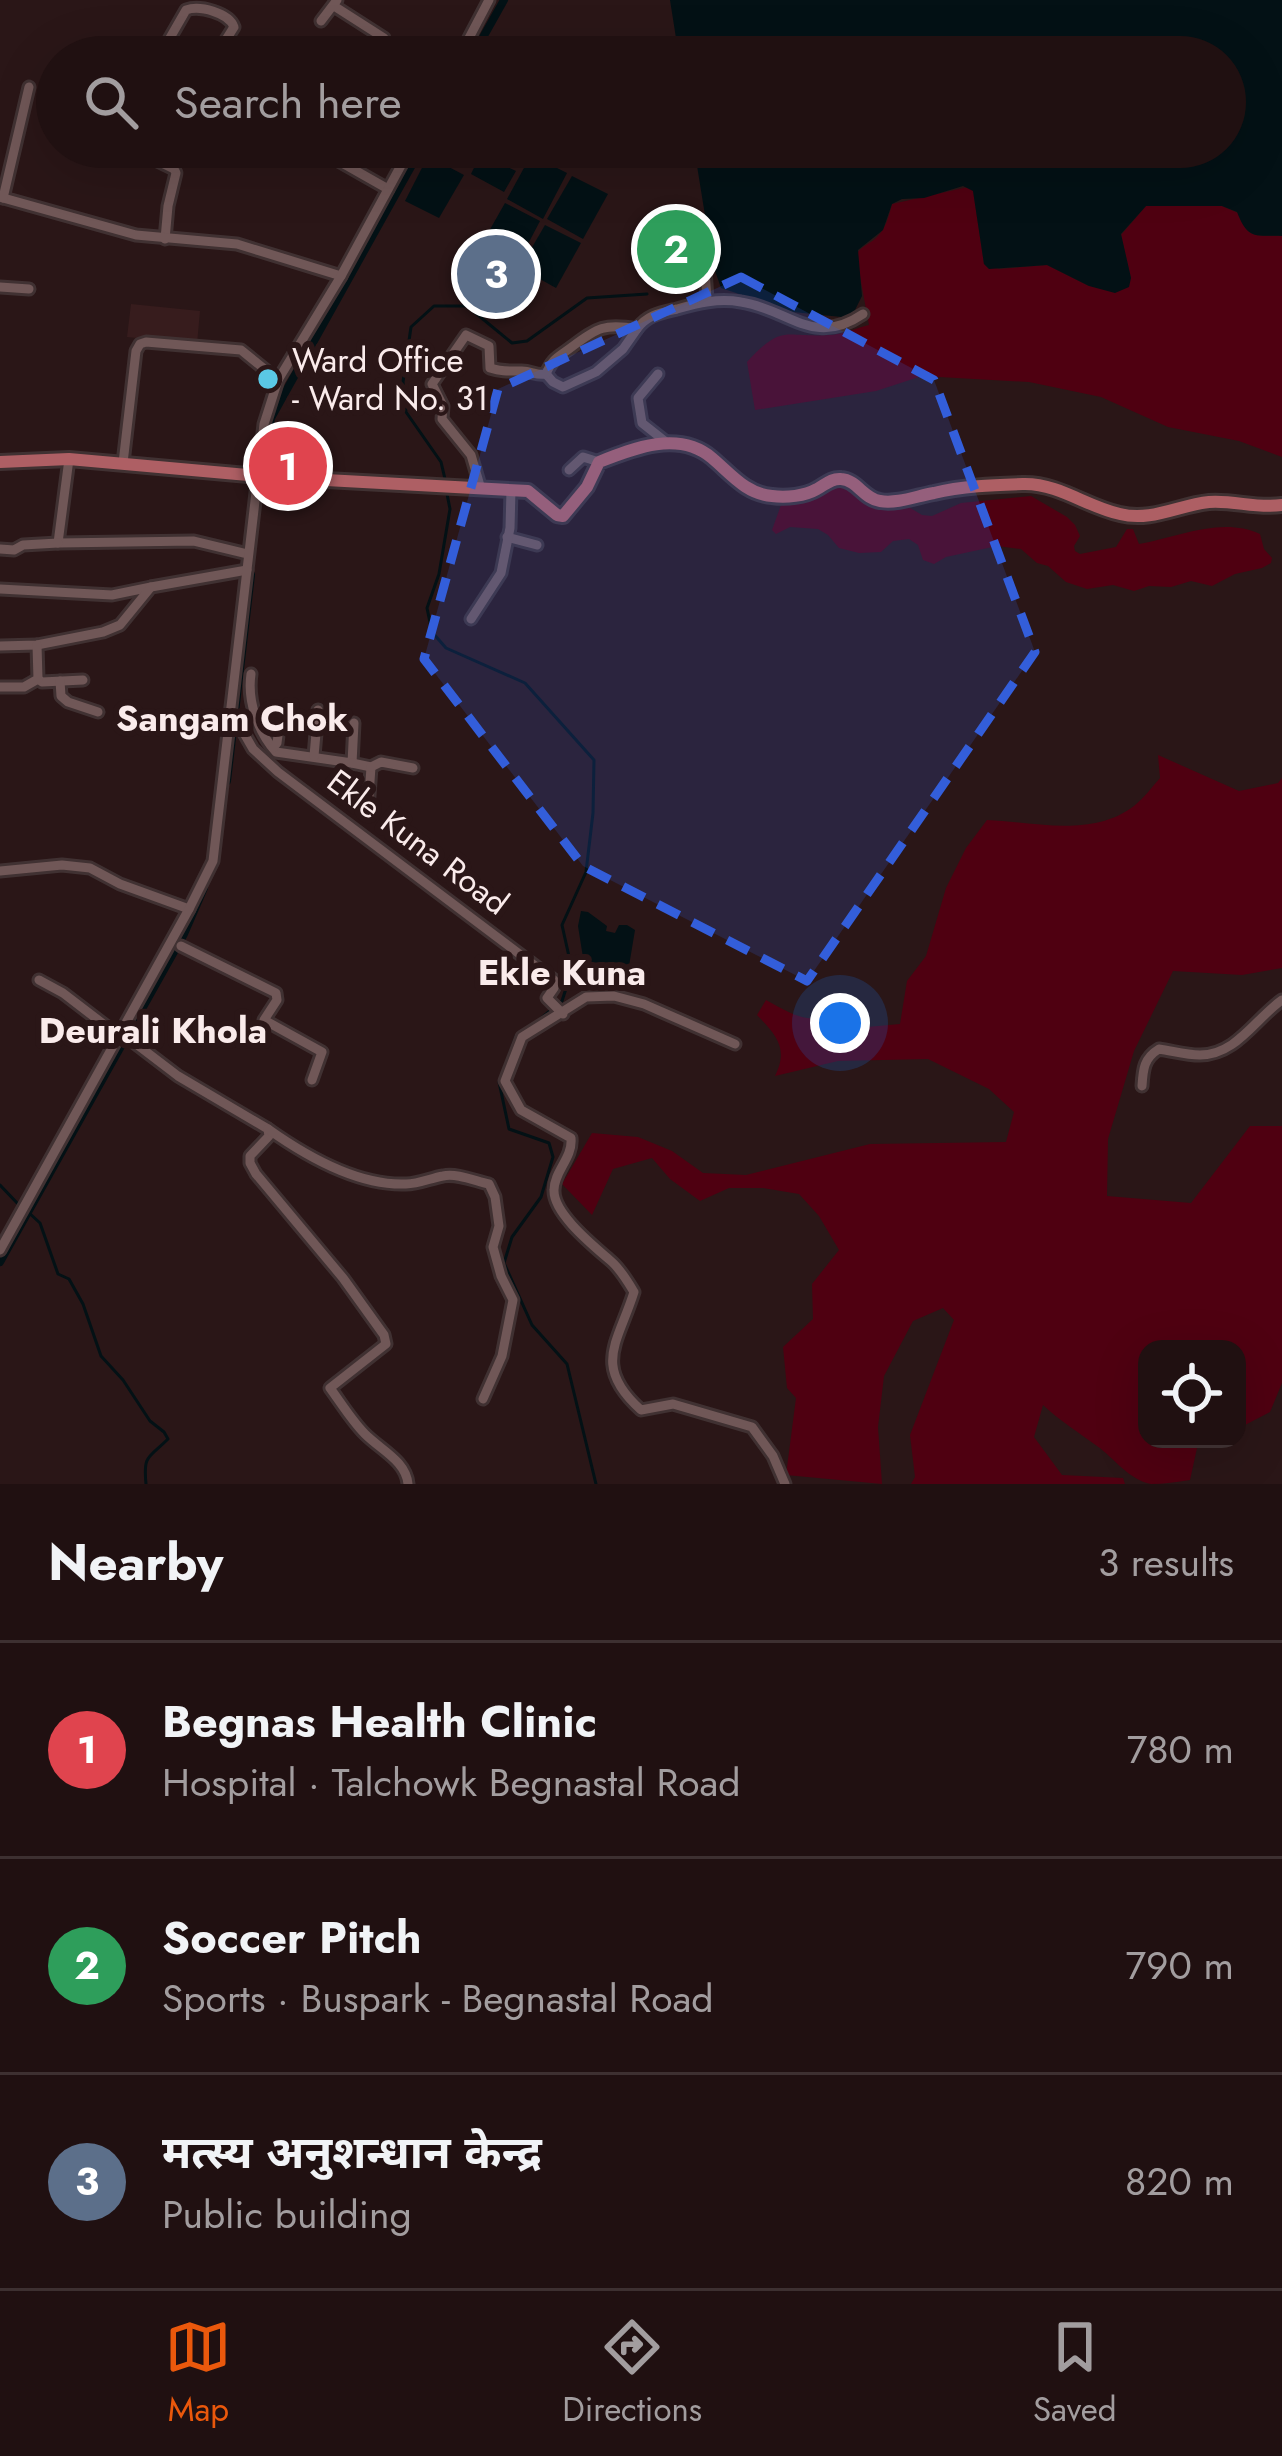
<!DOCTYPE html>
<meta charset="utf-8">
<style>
:root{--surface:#201011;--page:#2d1e1f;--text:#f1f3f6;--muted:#a29d9f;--line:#3d3031;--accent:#ea580c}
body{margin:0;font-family:Jost,"Noto Sans Devanagari",sans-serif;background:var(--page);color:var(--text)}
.controls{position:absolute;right:36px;bottom:36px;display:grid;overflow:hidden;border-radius:24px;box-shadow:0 12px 48px #0002}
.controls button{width:108px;height:108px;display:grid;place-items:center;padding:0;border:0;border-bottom:3px solid var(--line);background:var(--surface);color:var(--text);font:60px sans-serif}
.you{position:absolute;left:840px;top:1023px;width:42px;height:42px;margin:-30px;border:9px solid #fff;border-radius:50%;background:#1a73e8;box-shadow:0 0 0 18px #1a73e833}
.badge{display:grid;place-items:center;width:78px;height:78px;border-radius:50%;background:var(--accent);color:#fff;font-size:39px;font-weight:700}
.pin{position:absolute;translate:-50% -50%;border:6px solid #fff;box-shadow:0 3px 12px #0006}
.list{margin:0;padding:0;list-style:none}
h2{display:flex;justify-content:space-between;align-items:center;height:156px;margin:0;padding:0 48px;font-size:51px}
h2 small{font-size:39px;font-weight:400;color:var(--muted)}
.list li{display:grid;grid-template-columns:78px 1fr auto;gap:36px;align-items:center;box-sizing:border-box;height:216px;padding:0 48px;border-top:3px solid var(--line)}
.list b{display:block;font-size:45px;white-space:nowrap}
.list p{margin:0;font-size:39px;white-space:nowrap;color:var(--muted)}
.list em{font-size:39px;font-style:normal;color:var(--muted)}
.icon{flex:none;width:66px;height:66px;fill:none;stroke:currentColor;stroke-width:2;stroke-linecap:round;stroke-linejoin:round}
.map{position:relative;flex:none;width:1282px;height:1484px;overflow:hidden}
.search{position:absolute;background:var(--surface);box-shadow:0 12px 48px #0002;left:36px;right:36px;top:36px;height:132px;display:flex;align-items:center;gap:30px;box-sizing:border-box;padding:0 42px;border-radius:66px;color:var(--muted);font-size:45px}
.sheet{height:804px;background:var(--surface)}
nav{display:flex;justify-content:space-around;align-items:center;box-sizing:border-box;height:168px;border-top:3px solid var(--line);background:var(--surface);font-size:33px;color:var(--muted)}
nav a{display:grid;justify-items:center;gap:6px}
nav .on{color:var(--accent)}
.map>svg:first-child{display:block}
</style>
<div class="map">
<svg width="1282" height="1484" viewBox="0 0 1282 1484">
<rect width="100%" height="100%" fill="#2a1617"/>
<polygon fill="#371c1d" points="131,304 200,311 197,344 127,337"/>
<g fill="#4f0011">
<path d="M968,187L973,190L984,264L999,269L1047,265L1089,286L1131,278L1121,235L1146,206H1222L1238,213C1248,240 1255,235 1282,236V457L1239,441L1168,427L1101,397L1029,382L922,376L876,391L755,410L747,362C783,323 784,338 829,335C842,335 856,328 869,325L856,255C862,245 869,245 877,237C886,228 889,216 892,204Z"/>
<polygon points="692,216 698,277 660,281 654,220"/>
<path d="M830,484H847L873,506H907L922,515L932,516L961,503L1031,496L1067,517L1075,525L1080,536L1074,546L1075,551L1080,554L1116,547L1127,529H1133L1139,544C1178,537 1222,516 1260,534L1264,549L1272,558L1271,563L1262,568L1235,574L1212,586L1191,581L1171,587L1149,586L1134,591L1113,585L1087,589L1066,582L1048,566L1037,563L1021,549L997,546L946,557L934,564L923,560L918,545L909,539L893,541L881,552L859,553L839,548L828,535L818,529L790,527L776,534L772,530L781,505Z"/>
<path d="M1158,755L1239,791L1278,783L1282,778V968L1242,975L1173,971L1134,1051L1108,1139L1107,1196L1191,1203L1250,1126H1282V1383L1270,1412L1245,1425L1237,1413V1349H1147V1439H1199L1190,1480C1177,1482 1164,1484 1151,1484C1129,1480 1114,1458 1097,1446C1078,1432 1060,1421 1043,1405L1034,1437L1062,1475L1123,1478L1125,1484H911L915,1477L910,1435L954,1320L943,1308L913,1321L884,1376L878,1427L882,1484L786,1475L796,1398L787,1388L783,1347L813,1319L812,1284L839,1250L819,1216L799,1194L763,1188H729L700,1201L670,1179L652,1158L613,1169L592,1215L562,1184L592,1133L638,1137L672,1151L703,1173L746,1175L870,1144L1006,1142L1014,1112L989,1089L928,1059L838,1061L775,1076C789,1048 776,1035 757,1015L766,1000C799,1018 810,1026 846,1009L867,1027L900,1024L907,981L926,956L946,888L966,848L987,820C1035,822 1092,838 1134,806C1144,798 1152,787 1160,778Z"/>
</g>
<g fill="#031115">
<path d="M670,0H1282V236C1255,235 1248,240 1237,212L1222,206H1146L1121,234L1131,278L1129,287L1115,293L1089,286L1047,265L989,269L984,264L973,191L963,186L924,198L902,199L892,204L883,230L858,250L862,296L851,318L793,312L721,288L713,265L694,147H1225V57H679Z"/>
<polygon points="484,147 528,148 516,168 500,161 503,151 498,159 499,163 516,171 504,192 471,174"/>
<polygon points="531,155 567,173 543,219 507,199"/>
<polygon points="428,156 464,175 439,218 405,201"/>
<polygon points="572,176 608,194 583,239 547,219"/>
<polygon points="505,203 540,221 516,267 480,247"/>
<polygon points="545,225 581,243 556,288 520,268"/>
<polygon points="581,911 588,912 607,926 606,931 615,933 619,925 627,925 635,930 629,966 589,973 585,970 578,926"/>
</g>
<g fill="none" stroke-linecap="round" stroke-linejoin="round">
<g stroke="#031115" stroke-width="3">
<polyline points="445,479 441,462 406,412 403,382 411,327 434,306 467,306 512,343 527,341 587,298 647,294"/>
<polyline points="446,489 450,509 439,574 427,608 432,632 446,648 525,683 594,760 593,813 586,872 562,925 572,970 562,1001 529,1028"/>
<polyline points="521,1033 516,1036 499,1082 509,1129 549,1143 553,1157 541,1197 512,1237 504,1263 532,1325 567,1364 596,1484"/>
<polyline points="0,1185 19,1205"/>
<path d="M27,1211L40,1223L58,1274L69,1279L83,1304L101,1356L123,1380L150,1421L164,1432L168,1439C149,1458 143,1454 146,1484"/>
</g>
<g stroke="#031115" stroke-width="8">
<polyline points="472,57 504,0"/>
<polyline points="264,463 271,418 422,147"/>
<polyline points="227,781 251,575"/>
<polyline points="0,1262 184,934 204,888"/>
</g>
<g stroke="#403132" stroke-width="15">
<g id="minor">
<polyline points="334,6 384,38"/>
<polyline points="321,21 337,0"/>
<path d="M159,57L186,10C200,5 229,13 234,27L215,57"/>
<polyline points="459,57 489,0"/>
<polyline points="129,147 174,169 176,173 168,206 165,239"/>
<polyline points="314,147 388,189"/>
<polyline points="0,197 136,235 237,244 341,276"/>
<polyline points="3,198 29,87"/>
<polyline points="705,269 707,300"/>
<polyline points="0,287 29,289"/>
<polyline points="546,374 553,382 563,387 596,372 623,349 637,329"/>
<polyline points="658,374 638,398 642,423 666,442"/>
<polyline points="69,459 58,543 194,541 248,554"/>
<polyline points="123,463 136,351 140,344 146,342 241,350 278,380"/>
<polyline points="569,470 583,457 599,462"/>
<path d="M481,489L471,455L442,419L443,406L432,384L466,335L489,346L490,368C503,372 509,371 522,371C532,371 536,376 546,374C553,357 559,357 573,346C597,328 605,323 637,329C647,315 660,313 677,309C698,303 718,298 741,302C789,309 813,348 863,314"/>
<polyline points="507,537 537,545"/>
<polyline points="0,549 14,550 23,545 58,543"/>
<polyline points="0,589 112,595 151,587"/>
<polyline points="471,619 501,573 510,528 511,490"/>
<polyline points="0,646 37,645 103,632 120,625 151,587 247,570"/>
<path d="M251,674C247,701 258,732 276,752L352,763L354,723"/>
<polyline points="38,679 42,682 83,680"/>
<polyline points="60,681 61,696 68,702 98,712"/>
<polyline points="0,687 24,687 38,679 37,645"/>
<polyline points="230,725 241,728 253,749 278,772 554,980 554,988 547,998 563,1014"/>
<polyline points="273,748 277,743 279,727"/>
<polyline points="314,756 318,710"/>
<polyline points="352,763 371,767 368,810"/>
<polyline points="371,767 381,762 413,768"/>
<polyline points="0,871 62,865 90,868 120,884 189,909"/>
<polyline points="181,946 276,993 277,1000 264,1020 322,1052 312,1080"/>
<path d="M39,980L63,993L106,1026L123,1034L178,1076L268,1129L269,1136L250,1156V1163L256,1174L343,1278L384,1335L386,1344L330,1388C341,1403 352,1421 365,1434C381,1450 406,1461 408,1484"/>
<path d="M735,1044L644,1004L614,996L586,997L522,1037L505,1081L521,1110L571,1138C573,1158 554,1171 554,1190C553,1214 595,1247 612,1262C621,1270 628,1282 634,1292C618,1343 592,1366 641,1410L673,1404L752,1427L773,1456L785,1484"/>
<path d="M1142,1086C1143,1069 1144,1058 1159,1049C1173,1051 1186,1055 1200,1055C1236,1055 1255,1019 1282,1000"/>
<path d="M268,1129C306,1156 357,1186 406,1184C419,1184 431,1178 443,1176C457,1173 475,1181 489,1184L495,1197L499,1226L493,1247L501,1276L513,1300L502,1356L483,1399"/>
<polyline points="0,1250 189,909 213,861 264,424 278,380 341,276 411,147"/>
</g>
</g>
<g stroke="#403132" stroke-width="18">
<path id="major" d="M0,462L69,459L271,477L528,491L557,515L563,516L587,487L599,462C634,448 679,430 712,458C731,474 746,494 772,496C786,498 805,496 817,489C825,485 831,478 841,479C857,480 864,499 880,501C897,504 917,496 934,493C962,486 996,485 1025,484C1060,484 1087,507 1120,514C1151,522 1179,505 1209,502C1234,500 1257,509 1282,505"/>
</g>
<use href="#minor" stroke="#705757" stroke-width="9"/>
<use href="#major" stroke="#ae5f64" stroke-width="12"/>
</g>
<path fill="#335eda" fill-opacity="0.2" stroke="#335eda" stroke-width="9" stroke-dasharray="24 15" stroke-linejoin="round" d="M741,277L934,380L1035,652L807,981L583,866L424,659L498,389Z"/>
<circle fill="#5ac8e5" stroke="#2a1617" stroke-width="4.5" cx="268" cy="379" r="12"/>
<g text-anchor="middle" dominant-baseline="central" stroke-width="12" stroke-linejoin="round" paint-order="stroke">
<g font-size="33" fill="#faebeb" stroke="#2a1617" text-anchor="start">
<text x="292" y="360">Ward Office<tspan x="292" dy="38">- Ward No. 31</tspan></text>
</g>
<g font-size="33" fill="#faebeb" stroke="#2a1617">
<text transform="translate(418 842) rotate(37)">Ekle Kuna Road</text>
</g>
<g font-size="36" font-weight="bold" fill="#faebeb" stroke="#2a1617">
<text x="232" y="718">Sangam Chok</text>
<text x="562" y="972">Ekle Kuna</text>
<text x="153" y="1030">Deurali Khola</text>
</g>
</g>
</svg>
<div class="controls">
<button><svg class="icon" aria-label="locate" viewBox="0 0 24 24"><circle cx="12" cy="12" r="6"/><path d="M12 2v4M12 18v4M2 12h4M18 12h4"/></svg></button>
</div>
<div class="you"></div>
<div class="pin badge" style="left:288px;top:466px;background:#e0444e">1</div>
<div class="pin badge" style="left:676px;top:249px;background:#2e9e5b">2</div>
<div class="pin badge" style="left:496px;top:274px;background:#5c6f8a">3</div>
<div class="search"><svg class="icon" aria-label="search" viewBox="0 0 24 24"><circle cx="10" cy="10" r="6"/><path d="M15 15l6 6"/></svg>Search here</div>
</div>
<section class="sheet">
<h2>Nearby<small>3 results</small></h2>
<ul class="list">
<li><span class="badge" style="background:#e0444e">1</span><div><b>Begnas Health Clinic</b><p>Hospital · Talchowk Begnastal Road</p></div><em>780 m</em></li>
<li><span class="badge" style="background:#2e9e5b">2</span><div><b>Soccer Pitch</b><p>Sports · Buspark - Begnastal Road</p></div><em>790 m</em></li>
<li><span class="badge" style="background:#5c6f8a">3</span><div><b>मत्स्य अनुशन्धान केन्द्र</b><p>Public building</p></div><em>820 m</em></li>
</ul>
</section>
<nav>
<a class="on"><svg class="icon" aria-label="map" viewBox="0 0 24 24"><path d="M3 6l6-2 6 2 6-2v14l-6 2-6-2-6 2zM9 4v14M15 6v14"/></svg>Map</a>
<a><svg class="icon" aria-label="directions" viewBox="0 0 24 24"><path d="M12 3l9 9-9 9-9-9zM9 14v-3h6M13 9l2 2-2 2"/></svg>Directions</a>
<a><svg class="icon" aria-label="saved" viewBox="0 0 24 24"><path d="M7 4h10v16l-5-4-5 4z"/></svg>Saved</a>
</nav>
